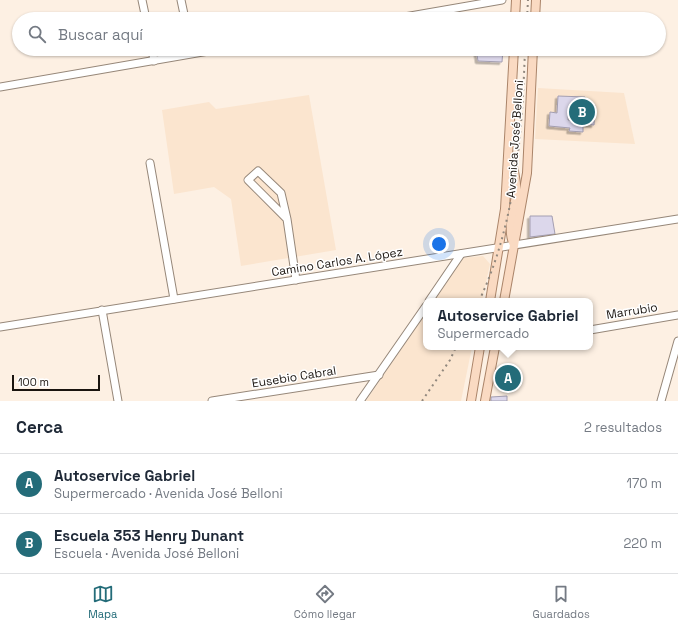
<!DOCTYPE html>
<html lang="es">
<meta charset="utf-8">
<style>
:root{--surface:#fff;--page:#f6f6f7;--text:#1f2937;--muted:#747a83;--line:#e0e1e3;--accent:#246c79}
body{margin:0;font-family:"Space Grotesk",sans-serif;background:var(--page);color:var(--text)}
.scale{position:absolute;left:12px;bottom:10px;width:88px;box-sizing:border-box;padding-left:4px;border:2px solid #1a140f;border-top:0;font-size:11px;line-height:14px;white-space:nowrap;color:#1a140f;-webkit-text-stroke:3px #fff;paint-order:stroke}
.you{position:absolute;left:439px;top:244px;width:14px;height:14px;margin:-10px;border:3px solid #fff;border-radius:50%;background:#1a73e8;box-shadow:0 0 0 6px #1a73e833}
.badge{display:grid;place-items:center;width:26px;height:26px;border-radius:50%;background:var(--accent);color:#fff;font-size:13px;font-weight:700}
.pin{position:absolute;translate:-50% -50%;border:2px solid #fff;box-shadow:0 1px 4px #0006}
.popup{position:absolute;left:423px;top:298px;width:170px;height:52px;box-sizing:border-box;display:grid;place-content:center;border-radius:8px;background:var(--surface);filter:drop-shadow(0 1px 3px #0005);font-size:13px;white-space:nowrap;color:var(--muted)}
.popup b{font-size:15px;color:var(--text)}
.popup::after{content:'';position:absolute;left:50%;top:100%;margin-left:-8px;border:8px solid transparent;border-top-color:var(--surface)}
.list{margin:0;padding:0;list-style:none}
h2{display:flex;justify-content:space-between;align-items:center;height:52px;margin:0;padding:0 16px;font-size:17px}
h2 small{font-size:13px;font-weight:400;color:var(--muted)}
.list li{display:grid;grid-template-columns:26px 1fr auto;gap:12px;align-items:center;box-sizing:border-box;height:60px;padding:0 16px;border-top:1px solid var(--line)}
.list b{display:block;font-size:15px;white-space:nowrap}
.list p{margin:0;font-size:13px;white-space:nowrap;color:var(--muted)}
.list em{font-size:13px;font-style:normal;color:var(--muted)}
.icon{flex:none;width:22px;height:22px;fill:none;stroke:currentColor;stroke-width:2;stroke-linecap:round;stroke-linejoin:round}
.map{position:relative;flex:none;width:678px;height:401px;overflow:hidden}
.search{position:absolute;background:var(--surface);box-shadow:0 1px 3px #0004;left:12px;right:12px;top:12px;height:44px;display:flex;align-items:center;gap:10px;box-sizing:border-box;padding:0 14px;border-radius:22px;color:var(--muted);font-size:15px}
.sheet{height:172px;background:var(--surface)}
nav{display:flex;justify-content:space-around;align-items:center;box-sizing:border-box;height:56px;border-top:1px solid var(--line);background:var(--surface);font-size:11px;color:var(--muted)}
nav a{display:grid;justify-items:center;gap:2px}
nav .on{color:var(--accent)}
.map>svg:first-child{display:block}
</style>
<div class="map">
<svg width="678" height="401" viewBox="0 0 678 401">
<defs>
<filter id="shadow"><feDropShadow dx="-2.5" dy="2.5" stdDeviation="0" flood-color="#0004"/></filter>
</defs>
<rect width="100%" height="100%" fill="#fdf0e3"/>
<g fill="#fbe5cf">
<polygon points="538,88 624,93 635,144 535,139"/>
<polygon points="309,95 336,250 241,266 231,199 214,187 174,194 162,110 209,102 216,109"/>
<polygon points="483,256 490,264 482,301 433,301 462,258"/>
<polygon points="426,312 426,347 472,347 461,401 366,401"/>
</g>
<g fill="#dcd7eb" stroke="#a39eb1" filter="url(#shadow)">
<polygon points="476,49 503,49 502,62 478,61"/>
<polygon points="558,96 585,97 584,108 569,107 568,120 583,121 583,132 569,131 570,128 549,126 550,112 557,113"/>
<polygon points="584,104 595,105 594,125 583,124"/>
<polygon points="530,216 552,216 555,234 530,237"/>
<polygon points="507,396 507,401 491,401 491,397"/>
</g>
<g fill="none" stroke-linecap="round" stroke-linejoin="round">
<g stroke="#968779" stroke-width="9">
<g id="minor">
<polyline points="142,0 146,19"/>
<polyline points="181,0 185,19"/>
<polyline points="393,19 502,0"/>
<polyline points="152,49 154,61"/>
<polyline points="0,87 220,49"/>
<polyline points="150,163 174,299"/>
<polyline points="287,219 281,193 258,171 248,180 287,219 296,280"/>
<polyline points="429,301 461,254"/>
<polyline points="102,310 118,401"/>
<polyline points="0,327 678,219"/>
<polyline points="590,330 678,315"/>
<polyline points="212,401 379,375"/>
<polyline points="360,401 426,306"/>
<polyline points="661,401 678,341"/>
</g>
</g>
<g stroke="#aa8469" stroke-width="10">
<g id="major">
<polyline points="515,19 516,0"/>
<polyline points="535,19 536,0"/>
<path d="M510,157C514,169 517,180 516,193C515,210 506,228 514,245"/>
<polyline points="490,301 505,209 514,49"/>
<polyline points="504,301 527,173 533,49"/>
<polyline points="471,401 480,347"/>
<polyline points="485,401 495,347"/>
</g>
</g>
<use href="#minor" stroke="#fff" stroke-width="7"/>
<use href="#major" stroke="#fadac2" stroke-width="8"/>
<g stroke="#91887e" stroke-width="2" stroke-dasharray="2 4" stroke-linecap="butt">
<polyline points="527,19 528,0"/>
<path d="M479,301C516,223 522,134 525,49"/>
<polyline points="422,401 450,360 456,347"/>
</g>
</g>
<g text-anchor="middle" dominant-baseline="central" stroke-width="3" stroke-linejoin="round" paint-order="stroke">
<g font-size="12" fill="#1a140f" stroke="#fff">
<text transform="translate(515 139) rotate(-86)">Avenida José Belloni</text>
<text transform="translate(337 262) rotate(-9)">Camino Carlos A. López</text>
<text transform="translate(632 311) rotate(-9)">Marrubio</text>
<text transform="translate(294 377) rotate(-9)">Eusebio Cabral</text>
</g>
</g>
</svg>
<div class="scale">100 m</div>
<div class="you"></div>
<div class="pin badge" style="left:508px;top:378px">A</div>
<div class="popup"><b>Autoservice Gabriel</b>Supermercado</div>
<div class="pin badge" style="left:582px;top:112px">B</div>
<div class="search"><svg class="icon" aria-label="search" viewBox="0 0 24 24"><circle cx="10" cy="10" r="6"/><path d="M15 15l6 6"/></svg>Buscar aquí</div>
</div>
<section class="sheet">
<h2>Cerca<small>2 resultados</small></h2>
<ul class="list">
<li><span class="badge">A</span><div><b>Autoservice Gabriel</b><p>Supermercado · Avenida José Belloni</p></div><em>170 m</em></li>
<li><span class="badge">B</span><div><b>Escuela 353 Henry Dunant</b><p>Escuela · Avenida José Belloni</p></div><em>220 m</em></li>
</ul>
</section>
<nav>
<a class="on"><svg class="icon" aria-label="map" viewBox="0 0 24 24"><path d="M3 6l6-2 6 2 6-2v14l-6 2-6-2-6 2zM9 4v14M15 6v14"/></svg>Mapa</a>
<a><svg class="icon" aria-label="directions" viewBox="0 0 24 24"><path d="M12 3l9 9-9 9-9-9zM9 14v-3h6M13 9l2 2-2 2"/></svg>Cómo llegar</a>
<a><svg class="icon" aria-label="saved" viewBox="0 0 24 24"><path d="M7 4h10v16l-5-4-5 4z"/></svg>Guardados</a>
</nav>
